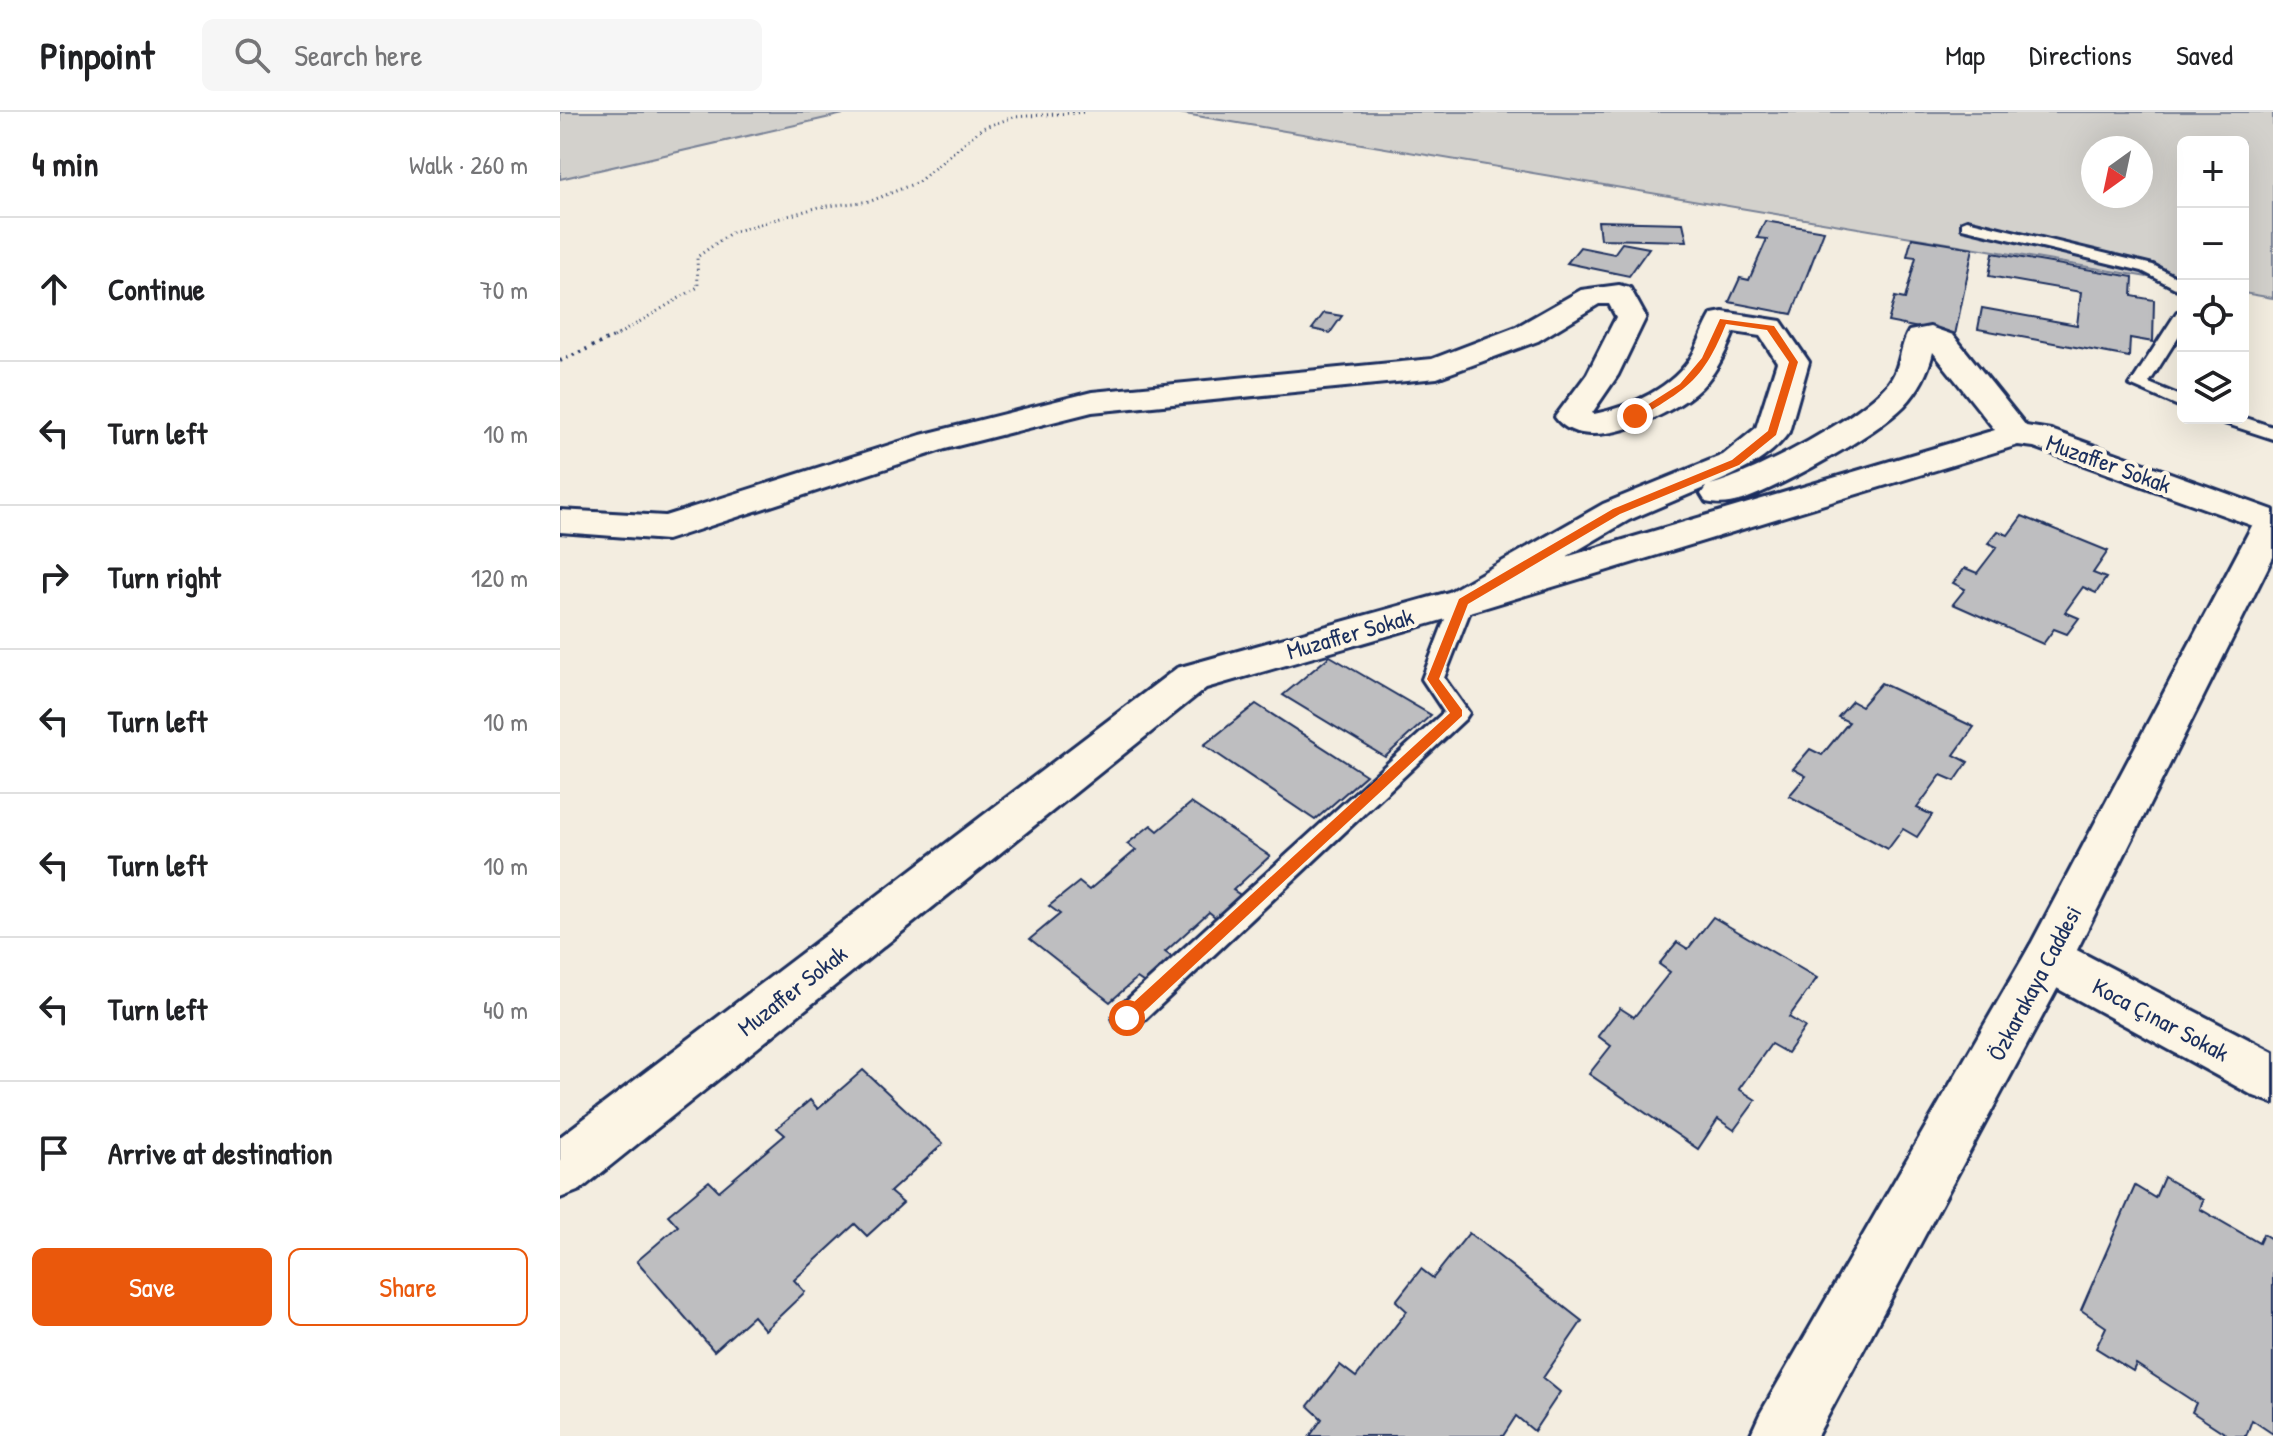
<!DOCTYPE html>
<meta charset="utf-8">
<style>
:root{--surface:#fff;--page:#f6f6f6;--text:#202124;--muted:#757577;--line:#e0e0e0;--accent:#ea580c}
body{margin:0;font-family:"Patrick Hand",sans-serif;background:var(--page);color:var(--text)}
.controls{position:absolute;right:24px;top:24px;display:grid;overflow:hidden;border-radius:12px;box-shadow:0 8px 32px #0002}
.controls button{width:72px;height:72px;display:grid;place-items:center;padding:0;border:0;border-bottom:2px solid var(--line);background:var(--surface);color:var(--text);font:40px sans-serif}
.compass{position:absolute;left:1521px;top:24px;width:72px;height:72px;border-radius:50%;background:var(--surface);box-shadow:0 8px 32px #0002;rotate:213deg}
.stop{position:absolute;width:24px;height:24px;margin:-18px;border:6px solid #ea580c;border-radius:50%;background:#fff}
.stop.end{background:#ea580c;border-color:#fff;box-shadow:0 2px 8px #0008}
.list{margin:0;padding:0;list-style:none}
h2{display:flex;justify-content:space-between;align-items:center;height:104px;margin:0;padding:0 32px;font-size:34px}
h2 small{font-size:26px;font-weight:400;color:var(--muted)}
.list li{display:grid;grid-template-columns:52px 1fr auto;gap:24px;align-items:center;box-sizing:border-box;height:144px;padding:0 32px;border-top:2px solid var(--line)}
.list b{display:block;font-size:30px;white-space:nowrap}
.list em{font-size:26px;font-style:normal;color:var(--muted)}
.actions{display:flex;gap:16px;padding:24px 32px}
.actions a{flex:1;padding:18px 0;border:2px solid var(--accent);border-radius:12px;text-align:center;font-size:28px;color:var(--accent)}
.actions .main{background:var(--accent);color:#fff}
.icon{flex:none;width:44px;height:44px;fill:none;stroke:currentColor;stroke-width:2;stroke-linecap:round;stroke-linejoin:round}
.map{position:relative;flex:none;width:1713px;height:1324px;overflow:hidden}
header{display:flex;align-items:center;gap:48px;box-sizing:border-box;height:112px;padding:0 40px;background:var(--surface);border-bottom:2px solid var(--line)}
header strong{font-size:38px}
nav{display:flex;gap:44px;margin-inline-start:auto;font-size:28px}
.search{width:560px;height:72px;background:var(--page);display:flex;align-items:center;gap:20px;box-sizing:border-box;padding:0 28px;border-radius:12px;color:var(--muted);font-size:30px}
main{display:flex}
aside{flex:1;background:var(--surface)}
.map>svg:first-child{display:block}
</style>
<header>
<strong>Pinpoint</strong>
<div class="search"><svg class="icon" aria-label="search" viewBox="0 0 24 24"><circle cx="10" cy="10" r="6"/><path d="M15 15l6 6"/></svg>Search here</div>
<nav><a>Map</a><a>Directions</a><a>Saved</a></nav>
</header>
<main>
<aside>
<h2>4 min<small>Walk · 260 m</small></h2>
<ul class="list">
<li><svg class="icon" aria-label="ahead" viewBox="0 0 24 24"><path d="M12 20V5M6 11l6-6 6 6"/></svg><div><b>Continue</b></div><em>70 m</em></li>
<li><svg class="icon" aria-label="left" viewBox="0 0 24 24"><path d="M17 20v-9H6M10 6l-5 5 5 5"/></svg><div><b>Turn left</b></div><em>10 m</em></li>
<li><svg class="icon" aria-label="right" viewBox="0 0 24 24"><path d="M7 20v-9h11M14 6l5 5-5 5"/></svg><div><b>Turn right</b></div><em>120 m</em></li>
<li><svg class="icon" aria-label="left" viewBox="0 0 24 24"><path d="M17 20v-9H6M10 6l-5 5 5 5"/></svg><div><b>Turn left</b></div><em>10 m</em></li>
<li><svg class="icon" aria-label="left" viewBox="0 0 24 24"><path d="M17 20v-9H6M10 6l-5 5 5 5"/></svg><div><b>Turn left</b></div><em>10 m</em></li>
<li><svg class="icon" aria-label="left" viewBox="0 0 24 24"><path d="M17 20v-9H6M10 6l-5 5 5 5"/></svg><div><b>Turn left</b></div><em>40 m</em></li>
<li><svg class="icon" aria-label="arrive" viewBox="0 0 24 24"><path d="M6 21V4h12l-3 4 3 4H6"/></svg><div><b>Arrive at destination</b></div></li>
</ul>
<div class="actions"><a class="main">Save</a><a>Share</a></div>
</aside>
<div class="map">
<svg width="1713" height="1324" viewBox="0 0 1713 1324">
<rect width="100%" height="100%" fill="#f3ede0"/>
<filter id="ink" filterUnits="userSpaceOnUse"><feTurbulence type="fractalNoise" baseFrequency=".0125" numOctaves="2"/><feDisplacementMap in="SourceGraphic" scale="16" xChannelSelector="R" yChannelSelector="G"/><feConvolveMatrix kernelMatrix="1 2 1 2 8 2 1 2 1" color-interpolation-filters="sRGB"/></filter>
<g filter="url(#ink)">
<g fill="#d3d1cc" stroke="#778095" stroke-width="2" fill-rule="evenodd">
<polygon points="0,0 292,0 0,67"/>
<path d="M613,0H1713V186L1683,181V30H1623V171ZM1533,36H1581V84H1533Z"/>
</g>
<g fill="#bebec0" stroke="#1b2f5e" stroke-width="2">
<polygon points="1038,109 1123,111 1127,129 1040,127"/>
<polygon points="1205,109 1264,119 1232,202 1169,190 1180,166 1189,168 1207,127 1197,126"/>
<polygon points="1352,126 1413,136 1395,223 1328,210 1335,185 1345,187 1356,145 1347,144"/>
<polygon points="1062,131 1089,136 1069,164 1007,151 1020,135 1054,142"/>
<polygon points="1433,141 1573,165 1572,184 1594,188 1593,230 1570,226 1569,245 1418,217 1422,196 1517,213 1521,180 1429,164"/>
<polygon points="764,201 782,204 770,221 752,217"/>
<polygon points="1462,404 1548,439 1533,461 1546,466 1536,481 1523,475 1505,500 1519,506 1507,522 1494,517 1483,532 1393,492 1405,477 1393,471 1405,456 1417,461 1437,435 1428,431 1438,419 1448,423"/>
<polygon points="770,544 871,603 825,645 723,583"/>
<polygon points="1321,571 1414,615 1394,643 1408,650 1395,669 1381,663 1357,696 1372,703 1357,725 1343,717 1328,737 1229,684 1246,664 1233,657 1250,637 1262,643 1289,610 1278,605 1292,589 1301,594"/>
<polygon points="696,592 806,663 755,708 644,633"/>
<polygon points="631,691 710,744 673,778 685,786 660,809 649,800 605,840 617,849 589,874 577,866 550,890 470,827 500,802 489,794 519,770 529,778 576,738 567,732 591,713 598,719"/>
<polygon points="1153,805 1257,866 1229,905 1245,915 1227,941 1211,932 1179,977 1196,988 1174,1018 1158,1007 1138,1037 1029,962 1051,934 1038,924 1060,896 1074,905 1110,860 1099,852 1117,830 1128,837"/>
<polygon points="303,958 383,1032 330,1080 343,1091 307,1124 295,1112 234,1168 245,1180 205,1218 193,1204 154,1239 77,1149 118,1114 108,1103 149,1069 159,1079 225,1023 217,1016 250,988 258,997"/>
<polygon points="1604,1065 1643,1088 1640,1097 1699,1131 1703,1122 1713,1128 1713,1322 1692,1308 1686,1324 1669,1324 1632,1300 1636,1291 1576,1252 1573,1259 1536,1236 1546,1215 1521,1198 1575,1074 1595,1086"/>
<polygon points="909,1121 1022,1209 983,1266 1000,1280 974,1319 956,1304 943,1324 750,1324 762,1307 748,1294 780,1253 796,1265 847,1199 836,1189 861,1157 873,1166"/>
</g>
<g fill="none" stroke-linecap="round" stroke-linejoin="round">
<g stroke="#1b2f5e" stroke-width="6">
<g id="lane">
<polygon points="1407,108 1593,153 1623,169 1623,180 1582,159 1402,116 1402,110"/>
<polygon points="1623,199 1623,217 1589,271 1623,285 1623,296 1570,273 1617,200"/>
<polygon points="1683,305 1713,315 1713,327 1661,310 1658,306"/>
<polygon points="903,482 911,484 914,489 884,566 909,601 905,607 577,915 567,918 557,915 553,906 557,897 884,600 862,567 892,489 895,484"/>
</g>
</g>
<g stroke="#1b2f5e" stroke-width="6">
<g id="street">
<path d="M1059,173L1070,176L1086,205L1058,263L1032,301L1034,302C1070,295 1114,276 1133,242C1140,229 1144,215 1152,202L1163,200L1221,209L1249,250L1229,320C1210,347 1179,361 1150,373C1191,363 1310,302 1332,266C1341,252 1340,233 1349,219L1370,215L1393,223L1466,314L1491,318L1713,398V421L1474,335L1458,333L917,498L646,576L20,1078L0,1086V1025L617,556L889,480L1043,392L1163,343L1196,316L1217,250L1200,224L1174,220C1165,242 1154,266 1134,282C1106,305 1023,345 995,305L1027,262L1056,205L1049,192H1039L978,229L877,266L532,300L385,337L107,428L0,420V398L105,404L361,323L532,280L872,247L956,215L1021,178ZM1373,240L1435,318L1006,445L1069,408L1146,375L1141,382L1146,390C1159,393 1170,392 1183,388C1224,373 1314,324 1344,294C1359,278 1368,261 1373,240Z"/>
<polygon points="1488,826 1505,832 1713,940 1713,991 1694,984 1471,862 1463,847 1471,832"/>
</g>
</g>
<g stroke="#1b2f5e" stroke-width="6">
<polygon id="secondary" points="1713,399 1713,445 1505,862 1257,1324 1190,1324 1200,1302 1471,832 1694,410 1699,402"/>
</g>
<polyline stroke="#1b2f5e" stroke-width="3" stroke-dasharray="1 4" stroke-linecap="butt" points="54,225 138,175 137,145 172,120 259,95 311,89 358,70 422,16 454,5 526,0"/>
<polyline stroke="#1b2f5e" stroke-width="4" stroke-dasharray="2 5" stroke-linecap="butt" points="0,249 58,223"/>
<use href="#lane" fill="#fcf5e5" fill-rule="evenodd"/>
<use href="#street" fill="#fcf5e5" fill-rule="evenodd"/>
<use href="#secondary" fill="#fcf5e5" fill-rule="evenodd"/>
</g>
</g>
<path fill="#ea580c" d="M1160,207L1214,214L1238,250L1216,323L1179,353L1060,402L908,492L879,567L902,598V604L573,910H562V901L890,601L867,567L899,487L1053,397L1172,348L1208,319L1229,250L1207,218L1166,212C1143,268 1129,275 1079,306L1070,304L1120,272L1142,246Z"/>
<g text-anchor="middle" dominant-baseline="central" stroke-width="8" stroke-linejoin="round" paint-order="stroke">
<g font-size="24" fill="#1b2f5e" stroke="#fcf5e5">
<text transform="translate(1549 351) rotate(20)">Muzaffer Sokak</text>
<text transform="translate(790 521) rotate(-16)">Muzaffer Sokak</text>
<text transform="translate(1474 871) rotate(-62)">Özkarakaya Caddesi</text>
<text transform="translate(232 878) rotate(-38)">Muzaffer Sokak</text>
<text transform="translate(1601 907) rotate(28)">Koca Çınar Sokak</text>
</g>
</g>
</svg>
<div class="controls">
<button>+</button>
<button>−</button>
<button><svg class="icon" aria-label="locate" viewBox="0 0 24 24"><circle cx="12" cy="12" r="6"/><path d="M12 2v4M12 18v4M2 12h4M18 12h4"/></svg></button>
<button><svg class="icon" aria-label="layers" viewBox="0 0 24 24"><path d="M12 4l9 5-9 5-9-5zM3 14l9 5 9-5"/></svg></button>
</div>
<svg class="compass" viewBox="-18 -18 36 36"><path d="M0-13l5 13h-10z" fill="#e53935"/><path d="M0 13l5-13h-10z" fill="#757577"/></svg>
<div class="stop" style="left:567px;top:906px"></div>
<div class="stop end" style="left:1075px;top:304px"></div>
</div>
</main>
